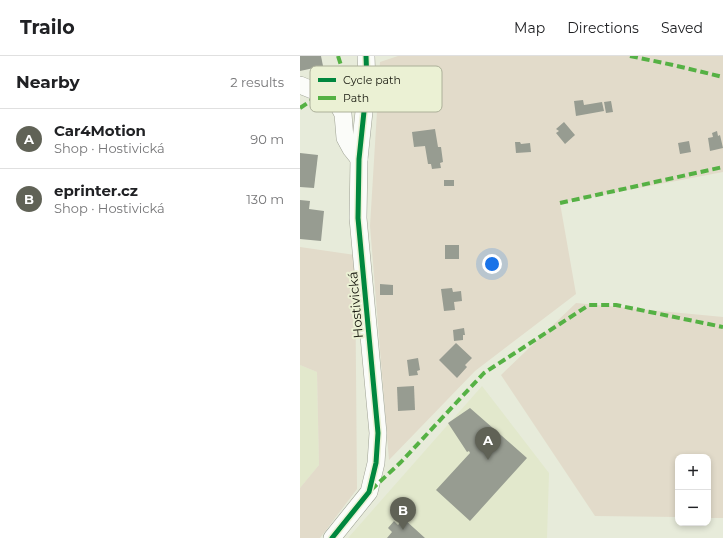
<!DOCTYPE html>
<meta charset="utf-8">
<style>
:root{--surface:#fff;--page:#f6f6f6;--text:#202124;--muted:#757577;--line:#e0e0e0;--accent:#606256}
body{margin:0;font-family:Montserrat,sans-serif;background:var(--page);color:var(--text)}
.controls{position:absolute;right:12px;bottom:12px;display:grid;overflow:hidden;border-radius:8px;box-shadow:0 2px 6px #0003}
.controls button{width:36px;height:36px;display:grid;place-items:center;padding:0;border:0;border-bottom:1px solid var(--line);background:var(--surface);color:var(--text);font:20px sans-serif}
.you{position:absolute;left:192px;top:208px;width:14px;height:14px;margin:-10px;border:3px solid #fff;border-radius:50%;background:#1a73e8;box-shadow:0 0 0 6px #1a73e833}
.badge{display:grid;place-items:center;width:26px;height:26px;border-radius:50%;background:var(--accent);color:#fff;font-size:13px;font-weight:700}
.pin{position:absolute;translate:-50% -33px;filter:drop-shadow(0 1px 2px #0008)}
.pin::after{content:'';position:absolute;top:21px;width:14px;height:12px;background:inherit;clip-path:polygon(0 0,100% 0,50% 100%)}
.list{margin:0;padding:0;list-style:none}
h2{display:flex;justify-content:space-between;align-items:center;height:52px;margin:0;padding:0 16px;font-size:17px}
h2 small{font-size:13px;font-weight:400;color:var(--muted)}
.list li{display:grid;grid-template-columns:26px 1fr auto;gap:12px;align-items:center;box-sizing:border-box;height:60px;padding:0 16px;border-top:1px solid var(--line)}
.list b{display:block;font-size:15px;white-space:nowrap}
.list p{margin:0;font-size:13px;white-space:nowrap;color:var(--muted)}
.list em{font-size:13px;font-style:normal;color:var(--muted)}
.map{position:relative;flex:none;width:423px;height:482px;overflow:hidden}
header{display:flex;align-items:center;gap:24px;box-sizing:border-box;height:56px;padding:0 20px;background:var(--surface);border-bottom:1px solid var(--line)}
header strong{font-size:19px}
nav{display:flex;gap:22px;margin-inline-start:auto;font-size:14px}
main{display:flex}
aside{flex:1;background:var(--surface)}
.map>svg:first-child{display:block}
</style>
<header>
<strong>Trailo</strong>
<nav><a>Map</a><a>Directions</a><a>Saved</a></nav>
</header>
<main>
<aside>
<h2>Nearby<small>2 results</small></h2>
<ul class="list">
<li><span class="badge">A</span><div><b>Car4Motion</b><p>Shop · Hostivická</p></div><em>90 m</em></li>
<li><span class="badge">B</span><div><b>eprinter.cz</b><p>Shop · Hostivická</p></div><em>130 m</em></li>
</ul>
</aside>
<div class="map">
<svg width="423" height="482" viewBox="0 0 423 482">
<rect width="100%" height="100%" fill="#e7ebda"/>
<g fill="#e2e8cc">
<polygon points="0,309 17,316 19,409 0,432"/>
<polygon points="182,330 249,417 247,482 48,482"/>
</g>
<g fill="#e2dbca">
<polygon points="98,0 423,0 423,116 260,147 276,238 175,315 89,404 70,170 80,6"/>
<polygon points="0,191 55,199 57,433 20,482 0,482 0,432 19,409 17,316 0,309"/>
<polygon points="276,247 423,261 423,462 408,462 408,401 378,401 378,461 295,460 201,319"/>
</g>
<g fill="#979c91">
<polygon points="0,0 21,0 23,10 0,15"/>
<polygon points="283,44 284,49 302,46 304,55 276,60 274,45"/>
<polygon points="311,45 313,56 306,57 304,46"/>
<polygon points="264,66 275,79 265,88 256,77 259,75 256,73"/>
<polygon points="135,73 138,91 141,91 143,106 140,107 141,112 132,113 131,108 128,108 125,90 114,91 112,76"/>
<polygon points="417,75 418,80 420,79 423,92 410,95 408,82 413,81 412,77"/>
<polygon points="389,85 391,96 380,98 378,87"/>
<polygon points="215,86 220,86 221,88 230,87 231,96 216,97"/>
<polygon points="0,97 18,99 14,132 0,131"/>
<rect x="144" y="124" width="10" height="6"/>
<polygon points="0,144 10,145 9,153 24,155 21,185 0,183"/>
<rect x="145" y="189" width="14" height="14"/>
<polygon points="80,228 93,229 93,239 80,239"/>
<polygon points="152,232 153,236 161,235 162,245 154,246 155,254 144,255 141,233"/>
<polygon points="164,272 165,279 163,279 163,284 154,285 153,274"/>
<polygon points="156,287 172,302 165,309 167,311 157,322 139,304"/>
<polygon points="118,302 120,314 117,315 118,319 109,320 107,304"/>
<polygon points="114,330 115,354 98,355 97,331"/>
<polygon points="170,352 227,402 170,465 136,434 170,397 169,395 167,396 148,367"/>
<polygon points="104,463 125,482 87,482 92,476 88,472 94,465 98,469"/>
</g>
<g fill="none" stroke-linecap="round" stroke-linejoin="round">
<g stroke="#9da093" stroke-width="18">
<g id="minor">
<polyline points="0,29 35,43 43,58 45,82 51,93 59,103"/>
<polyline points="32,482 69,436 76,407 78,377 58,162 59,103 67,27 66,0"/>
</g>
</g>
<use href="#minor" stroke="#fbfcf9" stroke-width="17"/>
<g stroke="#55b144" stroke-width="4" stroke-dasharray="8 4" stroke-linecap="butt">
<polyline points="38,0 48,31"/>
<polyline points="330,0 373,9 423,21"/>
<polyline points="0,52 21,38 67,27"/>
<polyline points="260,147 423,111"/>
<polyline points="71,434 101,406 184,317 289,249 316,249 423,271"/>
</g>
<g stroke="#ebf1d4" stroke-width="8">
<polyline id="cycleway" points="32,482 69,436 76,407 78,377 58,162 59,103 67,27 66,0"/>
</g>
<use href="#cycleway" stroke="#00873e" stroke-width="5"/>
</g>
<g text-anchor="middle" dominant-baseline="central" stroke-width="4" stroke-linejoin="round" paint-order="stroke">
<g font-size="13" fill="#18190f" stroke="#ebf1d4">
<text transform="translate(55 249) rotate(-95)">Hostivická</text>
</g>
</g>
<rect x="10" y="10" width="132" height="46" rx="6" fill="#ebf1d4" stroke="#acb099" stroke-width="1"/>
<rect x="18" y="22" width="18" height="4" fill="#00873e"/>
<rect x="18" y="40" width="18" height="4" fill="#55b144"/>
<g font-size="11" fill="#18190f">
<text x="43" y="28">Cycle path</text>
<text x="43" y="46">Path</text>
</g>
</svg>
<div class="controls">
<button>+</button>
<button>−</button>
</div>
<div class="you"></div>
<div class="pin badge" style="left:188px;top:404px">A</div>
<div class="pin badge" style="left:103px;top:474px">B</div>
</div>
</main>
